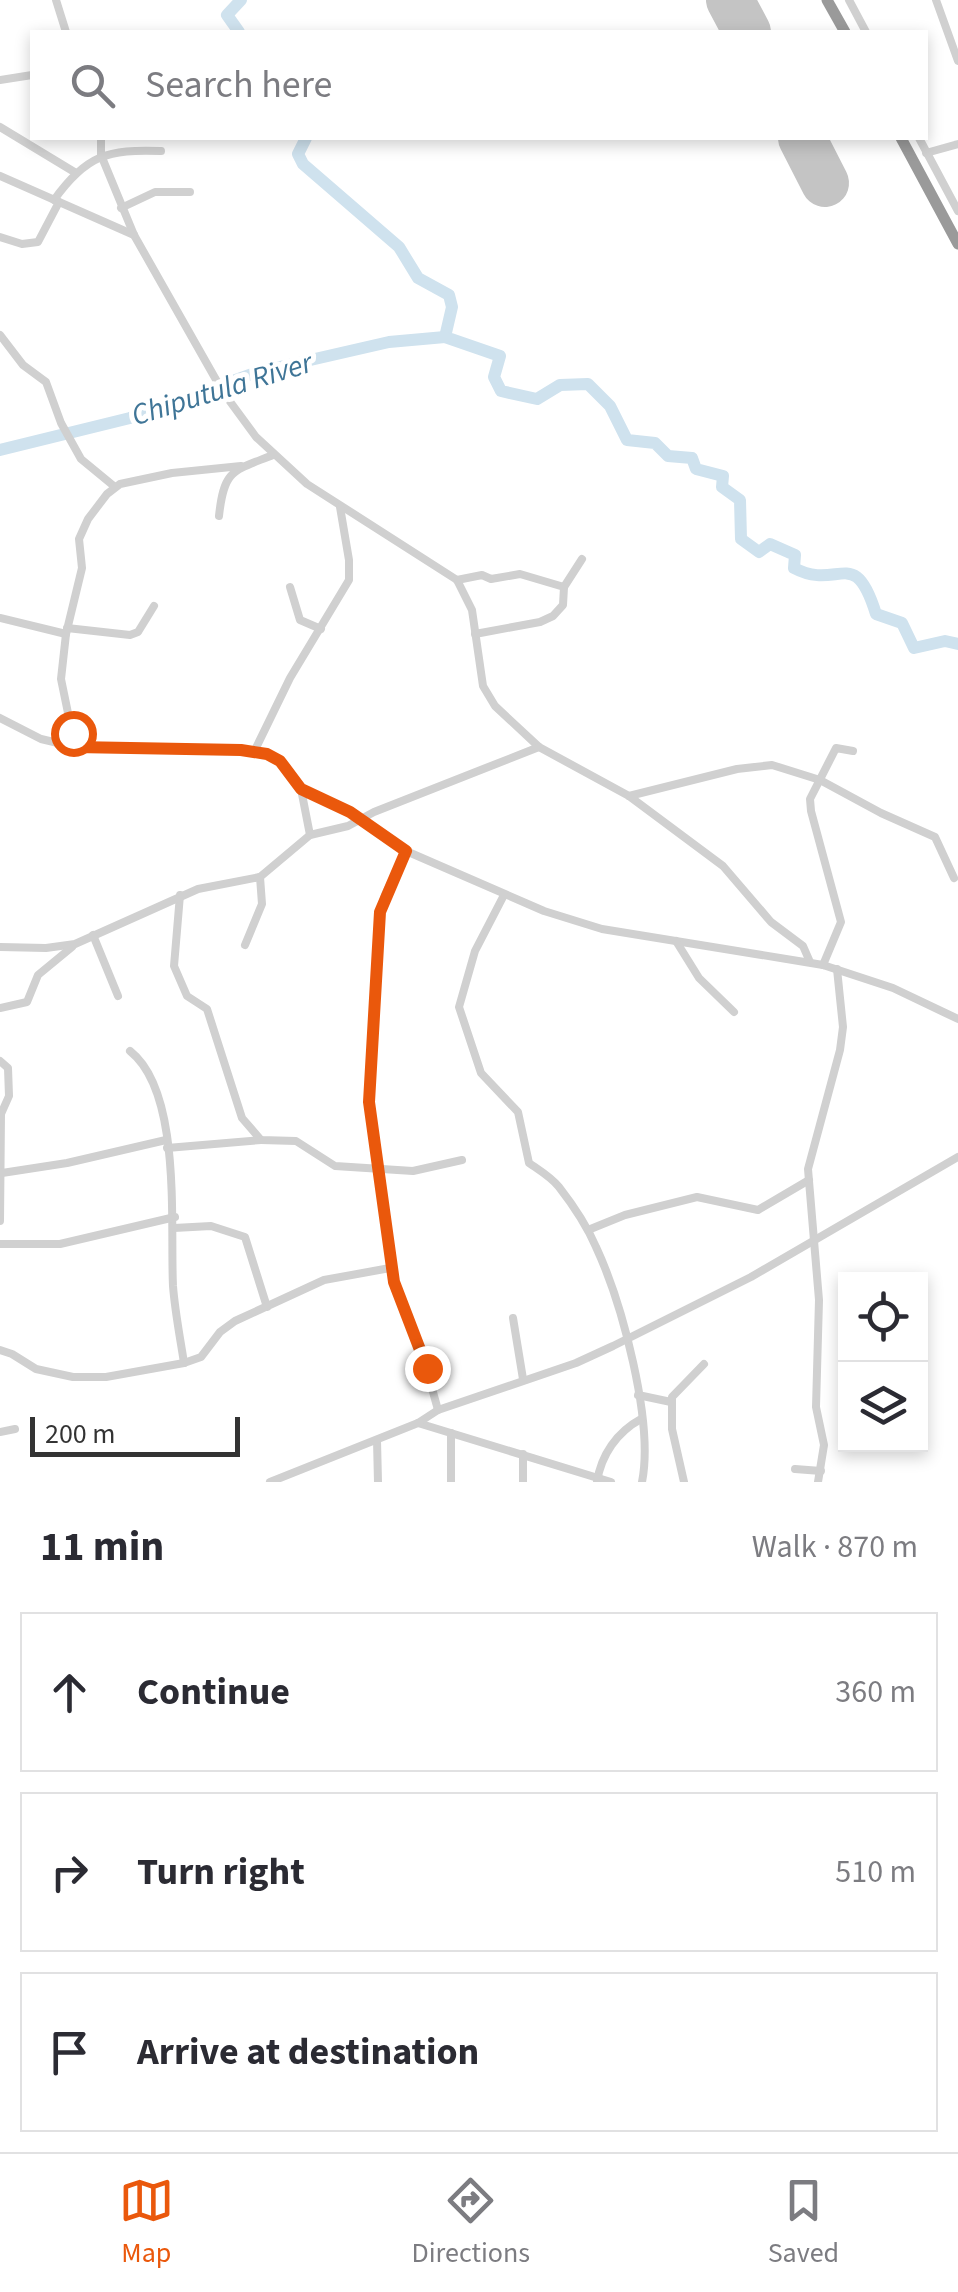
<!DOCTYPE html>
<meta charset="utf-8">
<style>
:root{--surface:#fff;--page:#f2f2f3;--text:#2b2b33;--muted:#7c7c81;--line:#e1e1e2;--accent:#ea580c}
body{margin:0;font-family:"Source Sans 3",sans-serif;background:var(--page);color:var(--text)}
.controls{position:absolute;right:30px;bottom:30px;display:grid;overflow:hidden;border-radius:0px;box-shadow:0 5px 15px #0003}
.controls button{width:90px;height:90px;display:grid;place-items:center;padding:0;border:0;border-bottom:2px solid var(--line);background:var(--surface);color:var(--text);font:50px sans-serif}
.scale{position:absolute;left:30px;bottom:25px;width:210px;box-sizing:border-box;padding-left:10px;border:5px solid #333;border-top:0;font-size:28px;line-height:35px;white-space:nowrap;color:#333;-webkit-text-stroke:8px #fff;paint-order:stroke}
.stop{position:absolute;width:30px;height:30px;margin:-22px;border:8px solid #ea580c;border-radius:50%;background:#fff}
.stop.end{background:#ea580c;border-color:#fff;box-shadow:0 2px 10px #0008}
.list{margin:0;padding:0;list-style:none}
h2{display:flex;justify-content:space-between;align-items:center;height:130px;margin:0;padding:0 40px;font-size:42px}
h2 small{font-size:32px;font-weight:400;color:var(--muted)}
.list li{display:grid;grid-template-columns:65px 1fr auto;gap:30px;align-items:center;box-sizing:border-box;height:160px;margin:0 20px 20px;padding:0 20px;border:2px solid var(--line);border-radius:0px}
.list b{display:block;font-size:38px;white-space:nowrap}
.list em{font-size:32px;font-style:normal;color:var(--muted)}
.icon{flex:none;width:55px;height:55px;fill:none;stroke:currentColor;stroke-width:2;stroke-linecap:round;stroke-linejoin:round}
.map{position:relative;flex:none;width:958px;height:1482px;overflow:hidden}
.search{position:absolute;background:var(--surface);box-shadow:0 5px 15px #0003;left:30px;right:30px;top:30px;height:110px;display:flex;align-items:center;gap:25px;box-sizing:border-box;padding:0 35px;border-radius:0px;color:var(--muted);font-size:38px}
.sheet{height:670px;background:var(--surface)}
nav{display:flex;justify-content:space-around;align-items:center;box-sizing:border-box;height:140px;border-top:2px solid var(--line);background:var(--surface);font-size:28px;color:var(--muted)}
nav a{display:grid;justify-items:center;gap:5px}
nav .on{color:var(--accent)}
.map>svg:first-child{display:block}
</style>
<div class="map">
<svg width="958" height="1482" viewBox="0 0 958 1482">
<rect width="100%" height="100%" fill="#fff"/>
<g fill="none" stroke-linecap="round" stroke-linejoin="round">
<g stroke="#cfe2ee" stroke-width="12">
<polyline points="239,32 227,15 241,0"/>
<path d="M306,138L298,154L303,164L399,247L418,278L449,295L452,307L445,337L500,356L494,377L501,391L537,399L560,385L588,384L610,406L627,440L655,443L668,456L692,458L696,469L723,476L722,487L740,500L741,539L759,552L770,544L795,555L794,568C839,592 854,543 876,614L902,623L914,648L945,641L958,644"/>
<polyline points="0,450 130,418 258,372 389,342 445,337"/>
</g>
<g stroke="#c4c4c4" stroke-width="48">
<polyline points="730,0 747,32"/>
<polyline points="802,138 825,183"/>
</g>
<g stroke="#d0d0d0" stroke-width="8">
<polyline points="56,0 66,32"/>
<polyline points="849,0 866,32"/>
<polyline points="936,0 958,61"/>
<polyline points="0,80 32,75"/>
<polyline points="0,127 76,173"/>
<polyline points="101,138 101,155 134,235 223,392 256,437 307,484 457,580 472,610 483,686 495,706 539,747 629,796 723,866 771,922 803,946 810,962"/>
<polyline points="919,138 958,211"/>
<polyline points="926,153 958,144"/>
<polyline points="0,176 134,235"/>
<path d="M54,200C86,155 108,149 161,151"/>
<polyline points="121,208 155,192 190,192"/>
<polyline points="0,237 22,244 38,242 59,202"/>
<polyline points="0,335 23,365 46,382 61,423 81,459 115,487"/>
<path d="M219,516C224,469 233,471 273,455"/>
<polyline points="457,580 482,575 491,579 520,574 564,587 563,605 553,616 540,622 475,634"/>
<polyline points="290,587 300,620 321,629"/>
<polyline points="564,587 582,559"/>
<polyline points="0,618 66,634"/>
<polyline points="67,628 130,635 138,632 154,606"/>
<polyline points="0,718 41,739 75,747 241,750 267,755 279,761 301,789 349,812 406,851 544,911 602,929 823,965 893,988 958,1019"/>
<polyline points="75,747 61,679 66,634 82,568 79,539 88,519 107,494 120,484 172,473 241,466"/>
<polyline points="254,752 290,678 349,580 349,560 340,507"/>
<polyline points="301,789 310,835"/>
<polyline points="629,796 737,769 772,765 820,780 881,813 935,837 954,878"/>
<polyline points="406,851 385,895 380,912 369,1102 393,1283 421,1349 438,1410"/>
<polyline points="180,895 174,966 187,996 207,1009 242,1118 261,1140 296,1141 335,1166 413,1171 462,1160"/>
<path d="M504,895L475,951L459,1007L481,1073L518,1112L529,1163C539,1170 551,1177 559,1187C573,1205 587,1226 596,1247C622,1303 654,1422 642,1482"/>
<polyline points="93,935 118,996"/>
<polyline points="676,941 699,978 734,1012"/>
<polyline points="245,945 262,904 260,877"/>
<polyline points="0,947 46,948 75,944 198,889 260,877 310,835 348,826 374,812 539,747"/>
<polyline points="823,965 841,922 811,811 810,799 836,748 853,751"/>
<polyline points="0,1008 27,1002 38,975 72,947"/>
<path d="M130,1051C182,1092 170,1225 173,1286C175,1312 180,1337 184,1363"/>
<polyline points="0,1061 8,1068 9,1096 1,1114 0,1221"/>
<polyline points="167,1148 261,1140"/>
<polyline points="2,1173 67,1163 166,1140"/>
<polyline points="174,1228 211,1226 245,1237 267,1307"/>
<polyline points="588,1230 625,1215 697,1197 758,1210 809,1180"/>
<polyline points="0,1244 60,1244 175,1217"/>
<polyline points="513,1318 523,1379"/>
<polyline points="0,1350 12,1354 36,1369 73,1377 106,1377 184,1363 201,1357 220,1332 235,1321 324,1280 390,1268"/>
<polyline points="638,1395 671,1402"/>
<polyline points="418,1423 611,1482"/>
<polyline points="0,1432 15,1429"/>
<polyline points="451,1433 451,1482"/>
<polyline points="377,1440 378,1482"/>
<polyline points="523,1454 523,1482"/>
<polyline points="795,1469 821,1471"/>
<polyline points="270,1482 418,1423 438,1410 576,1363 613,1346 751,1277 958,1157"/>
<path d="M597,1482C601,1455 617,1432 641,1419"/>
<polyline points="684,1482 672,1429 672,1397 704,1364"/>
<polyline points="818,1482 824,1445 816,1407 819,1300 808,1169 840,1050 843,1027 837,969"/>
</g>
<g stroke="#9a9a9a" stroke-width="11">
<polyline points="827,0 845,32"/>
<polyline points="901,138 958,244"/>
</g>
</g>
<g fill="none" stroke-linecap="round" stroke-linejoin="round">
<polyline stroke="#ea580c" stroke-width="12" points="73,733 75,747 241,750 267,754 280,761 301,789 350,812 406,851 380,912 369,1102 394,1282 427,1368"/>
</g>
<g text-anchor="middle" dominant-baseline="central" stroke-width="10" stroke-linejoin="round" paint-order="stroke">
<g font-size="30" font-style="italic" fill="#3f7597" stroke="#fff">
<text transform="translate(222 389) rotate(-17)">Chiputula River</text>
</g>
</g>
</svg>
<div class="controls">
<button><svg class="icon" aria-label="locate" viewBox="0 0 24 24"><circle cx="12" cy="12" r="6"/><path d="M12 2v4M12 18v4M2 12h4M18 12h4"/></svg></button>
<button><svg class="icon" aria-label="layers" viewBox="0 0 24 24"><path d="M12 4l9 5-9 5-9-5zM3 14l9 5 9-5"/></svg></button>
</div>
<div class="scale">200 m</div>
<div class="stop" style="left:73px;top:733px"></div>
<div class="stop end" style="left:427px;top:1368px"></div>
<div class="search"><svg class="icon" aria-label="search" viewBox="0 0 24 24"><circle cx="10" cy="10" r="6"/><path d="M15 15l6 6"/></svg>Search here</div>
</div>
<section class="sheet">
<h2>11 min<small>Walk · 870 m</small></h2>
<ul class="list">
<li><svg class="icon" aria-label="ahead" viewBox="0 0 24 24"><path d="M12 20V5M6 11l6-6 6 6"/></svg><div><b>Continue</b></div><em>360 m</em></li>
<li><svg class="icon" aria-label="right" viewBox="0 0 24 24"><path d="M7 20v-9h11M14 6l5 5-5 5"/></svg><div><b>Turn right</b></div><em>510 m</em></li>
<li><svg class="icon" aria-label="arrive" viewBox="0 0 24 24"><path d="M6 21V4h12l-3 4 3 4H6"/></svg><div><b>Arrive at destination</b></div></li>
</ul>
</section>
<nav>
<a class="on"><svg class="icon" aria-label="map" viewBox="0 0 24 24"><path d="M3 6l6-2 6 2 6-2v14l-6 2-6-2-6 2zM9 4v14M15 6v14"/></svg>Map</a>
<a><svg class="icon" aria-label="directions" viewBox="0 0 24 24"><path d="M12 3l9 9-9 9-9-9zM9 14v-3h6M13 9l2 2-2 2"/></svg>Directions</a>
<a><svg class="icon" aria-label="saved" viewBox="0 0 24 24"><path d="M7 4h10v16l-5-4-5 4z"/></svg>Saved</a>
</nav>
